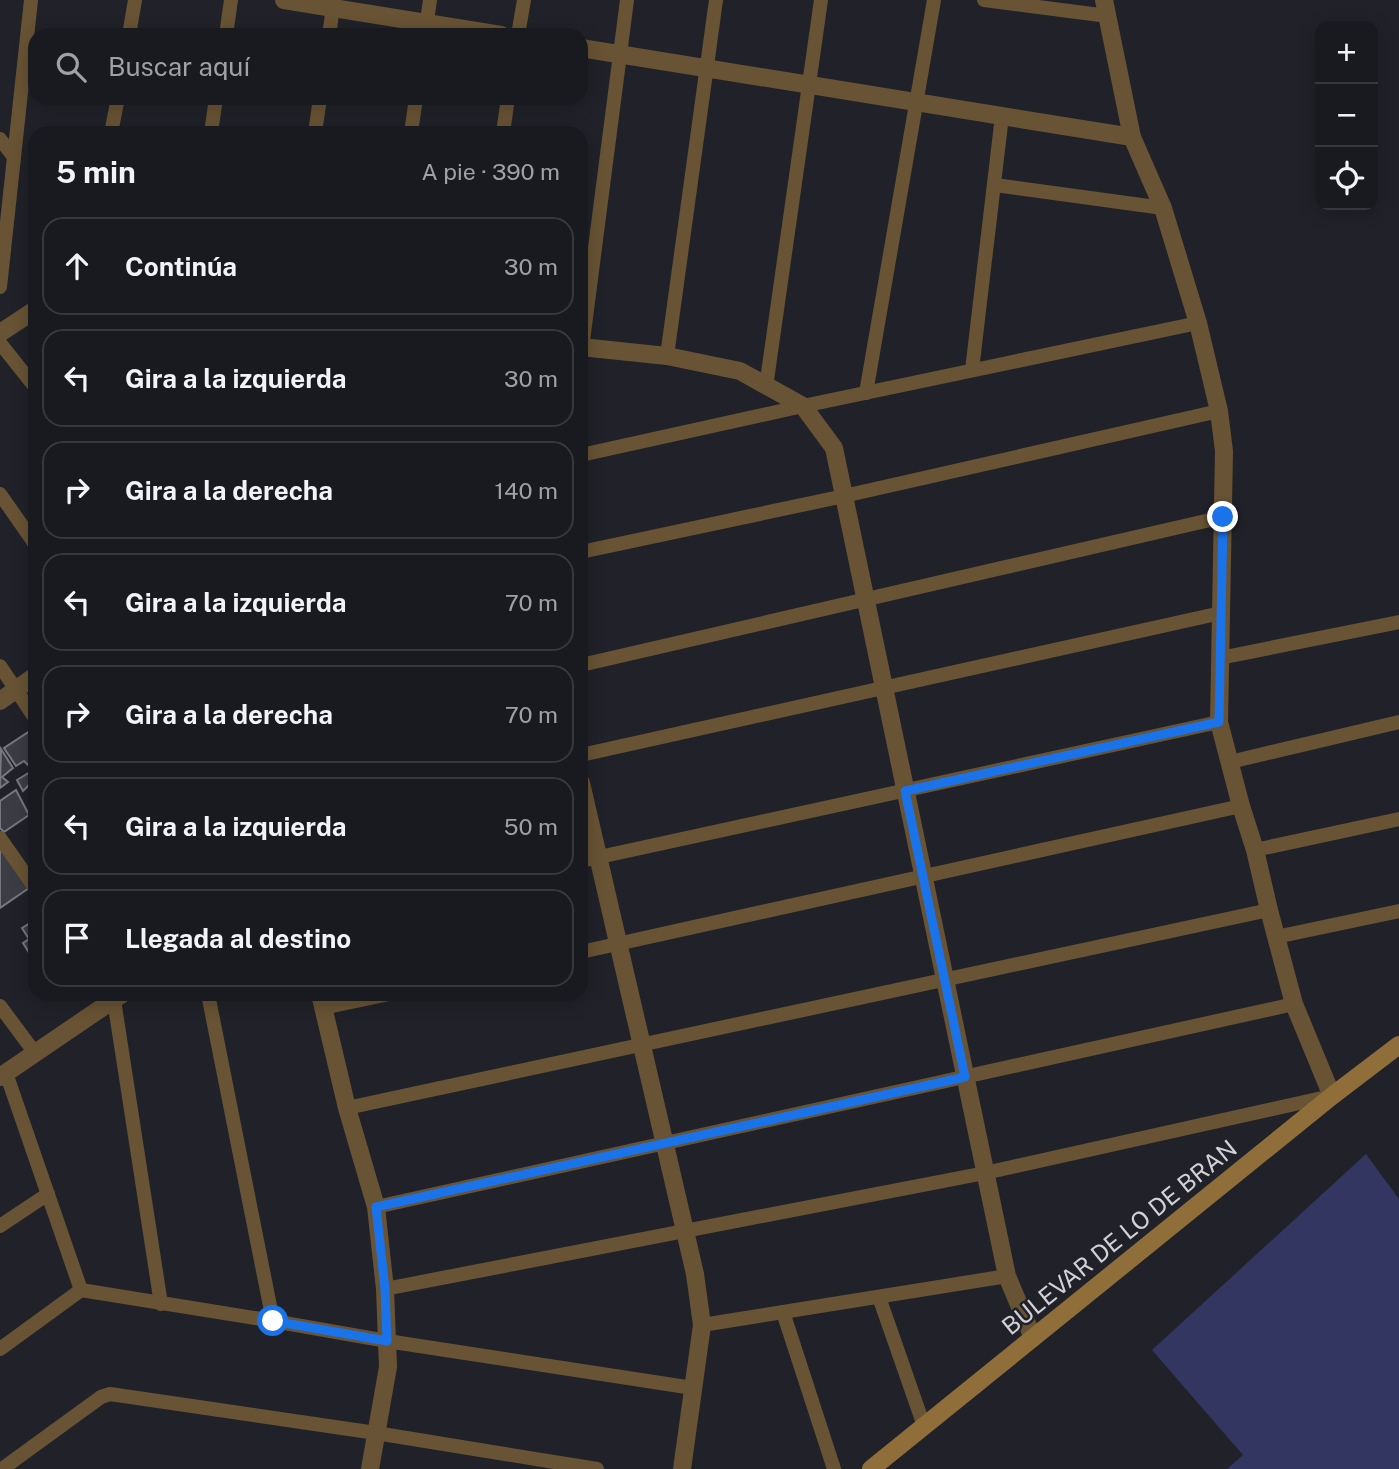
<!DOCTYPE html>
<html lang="es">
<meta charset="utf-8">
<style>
:root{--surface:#191a1f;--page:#26272c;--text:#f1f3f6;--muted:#9fa1a4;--line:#37383d}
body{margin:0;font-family:"Public Sans",sans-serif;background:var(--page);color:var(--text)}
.controls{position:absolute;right:21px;top:21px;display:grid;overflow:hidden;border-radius:14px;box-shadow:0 4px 18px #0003}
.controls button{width:63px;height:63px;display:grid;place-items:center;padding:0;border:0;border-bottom:2px solid var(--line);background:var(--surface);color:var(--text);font:35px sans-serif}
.stop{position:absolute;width:21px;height:21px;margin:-16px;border:5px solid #1a73e8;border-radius:50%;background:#fff}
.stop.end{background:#1a73e8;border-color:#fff;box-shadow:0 2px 7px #0008}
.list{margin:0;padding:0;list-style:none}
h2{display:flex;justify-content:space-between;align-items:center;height:91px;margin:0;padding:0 28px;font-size:30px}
h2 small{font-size:23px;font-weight:400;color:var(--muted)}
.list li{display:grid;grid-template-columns:46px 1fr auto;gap:21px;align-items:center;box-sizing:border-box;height:98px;margin:0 14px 14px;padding:0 14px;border:2px solid var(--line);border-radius:21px}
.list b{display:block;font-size:26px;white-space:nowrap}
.list em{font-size:23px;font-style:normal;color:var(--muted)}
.icon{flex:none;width:38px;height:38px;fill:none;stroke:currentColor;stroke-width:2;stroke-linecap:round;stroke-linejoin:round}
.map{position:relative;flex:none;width:1399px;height:1469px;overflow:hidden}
.search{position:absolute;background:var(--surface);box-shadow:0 4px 18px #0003;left:28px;top:28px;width:560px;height:77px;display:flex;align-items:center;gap:18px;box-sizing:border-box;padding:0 24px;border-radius:21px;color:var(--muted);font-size:26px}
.panel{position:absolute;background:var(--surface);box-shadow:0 4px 18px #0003;left:28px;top:126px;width:560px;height:875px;border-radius:21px}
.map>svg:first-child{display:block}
</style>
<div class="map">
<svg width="1399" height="1469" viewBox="0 0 1399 1469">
<rect width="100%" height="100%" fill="#212229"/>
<polygon fill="#333660" points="1366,1154 1399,1199 1399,1469 1227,1469 1243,1455 1152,1350"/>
<g fill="#3c3d44" stroke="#767780" stroke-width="2">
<polygon points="33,729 35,732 35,762 29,766 24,761 16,766 4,748"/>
<polygon points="1,749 13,768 2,777 8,782 0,788"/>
<polygon points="35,769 35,793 28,786 23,791 17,780"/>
<polygon points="16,790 29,815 4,832 0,828 0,801"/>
<polygon points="0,847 29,888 0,908"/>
<polygon points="35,920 35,958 33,959 23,943 29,939 22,928"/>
</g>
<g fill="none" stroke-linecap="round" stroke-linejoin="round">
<g stroke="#685334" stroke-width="14">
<polyline points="984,0 1108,16"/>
<polyline points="129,35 135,0"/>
<polyline points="226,35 231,0"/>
<polyline points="329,35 333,8"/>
<polyline points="425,35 430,0"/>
<polyline points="518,35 524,0"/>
<polyline points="111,133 118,98"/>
<polyline points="211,133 216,98"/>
<polyline points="315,133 320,98"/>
<polyline points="411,133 416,98"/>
<polyline points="503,133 508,98"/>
<polyline points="0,139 14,157"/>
<polyline points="995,185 1163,208"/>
<polyline points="0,287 31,0"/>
<polyline points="0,343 35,387"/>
<polyline points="581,356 627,0"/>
<polyline points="667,356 716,0"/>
<polyline points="972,370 1002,116"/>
<polyline points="766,387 821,0"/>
<polyline points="866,393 934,0"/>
<polyline points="581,455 803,406 1198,323"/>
<polyline points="0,494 35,544"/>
<polyline points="581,552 844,496 1219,411"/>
<polyline points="1220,658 1399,622"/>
<polyline points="581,665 1223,517"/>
<polyline points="0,666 35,718"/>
<polyline points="581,755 1221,613"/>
<polyline points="1230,762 1399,722"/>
<polyline points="0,838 35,888"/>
<polyline points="1255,850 1399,819"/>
<polyline points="581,861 1219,722"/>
<polyline points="1276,937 1399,911"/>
<polyline points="581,952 1241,806"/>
<polyline points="110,994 114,1000 161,1304"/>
<polyline points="208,994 273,1321"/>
<polyline points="0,1006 35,1053"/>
<polyline points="323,1008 389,994"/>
<polyline points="6,1073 81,1290"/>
<polyline points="347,1108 1269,910"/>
<polyline points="376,1207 1294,1004"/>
<polyline points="0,1226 48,1194"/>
<polyline points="385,1289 985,1173 1331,1096"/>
<polyline points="879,1297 924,1426"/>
<polyline points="783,1312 834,1469"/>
<polyline points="702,1325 1007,1276"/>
<polyline points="0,1349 81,1290 273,1321 387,1341 693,1388"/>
<polyline points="2,1469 101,1397 110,1394 376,1433 597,1469"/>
</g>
<g stroke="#685334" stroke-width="18">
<polyline points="284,0 501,35"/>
<polyline points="1104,0 1132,137 1163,208 1198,323 1219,411 1224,451 1219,722 1241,806 1255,850 1269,910 1294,1004 1332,1096"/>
<polyline points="581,48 1132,137"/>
<polyline points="0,333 35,310"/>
<polyline points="581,347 667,356 740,371 803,406 834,448 1007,1276 1033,1338"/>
<polyline points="0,701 35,676"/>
<polyline points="581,783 695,1274 702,1325 682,1469"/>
<polyline points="320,994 347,1108 376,1207 385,1289 388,1367 370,1469"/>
<polyline points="0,1077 122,994"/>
</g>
<polyline stroke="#8f6e3a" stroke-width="18" points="871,1469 1332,1096 1399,1045"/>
</g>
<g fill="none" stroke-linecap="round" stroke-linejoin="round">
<polyline stroke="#1a73e8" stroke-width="9" points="273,1321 387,1341 385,1289 376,1207 965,1077 905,791 1219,722 1223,517"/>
</g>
<g text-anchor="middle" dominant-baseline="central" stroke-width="5" stroke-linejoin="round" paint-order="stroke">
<g font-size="24" fill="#d1d1d6" stroke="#212229">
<text transform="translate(1119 1237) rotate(-39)">BULEVAR DE LO DE BRAN</text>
</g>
</g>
</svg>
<div class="controls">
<button>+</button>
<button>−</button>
<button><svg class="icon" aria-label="locate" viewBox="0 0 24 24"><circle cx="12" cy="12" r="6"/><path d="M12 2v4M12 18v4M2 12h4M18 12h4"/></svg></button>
</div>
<div class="stop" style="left:273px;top:1321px"></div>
<div class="stop end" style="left:1223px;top:517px"></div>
<div class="search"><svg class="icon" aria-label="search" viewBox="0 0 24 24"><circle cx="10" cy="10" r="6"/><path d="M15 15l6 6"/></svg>Buscar aquí</div>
<section class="panel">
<h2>5 min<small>A pie · 390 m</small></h2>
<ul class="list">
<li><svg class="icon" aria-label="ahead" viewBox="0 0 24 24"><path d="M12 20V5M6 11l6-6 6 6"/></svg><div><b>Continúa</b></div><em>30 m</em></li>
<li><svg class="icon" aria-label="left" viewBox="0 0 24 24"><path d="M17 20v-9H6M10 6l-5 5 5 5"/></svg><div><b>Gira a la izquierda</b></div><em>30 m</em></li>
<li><svg class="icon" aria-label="right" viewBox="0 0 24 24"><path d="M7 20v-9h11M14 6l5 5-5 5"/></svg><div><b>Gira a la derecha</b></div><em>140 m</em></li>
<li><svg class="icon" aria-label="left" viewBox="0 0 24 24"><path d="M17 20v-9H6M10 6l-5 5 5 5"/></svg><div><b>Gira a la izquierda</b></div><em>70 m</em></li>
<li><svg class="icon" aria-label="right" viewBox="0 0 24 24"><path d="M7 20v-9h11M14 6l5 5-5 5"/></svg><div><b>Gira a la derecha</b></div><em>70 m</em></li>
<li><svg class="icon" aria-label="left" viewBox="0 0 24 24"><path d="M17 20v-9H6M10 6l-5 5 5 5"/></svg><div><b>Gira a la izquierda</b></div><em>50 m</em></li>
<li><svg class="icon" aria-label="arrive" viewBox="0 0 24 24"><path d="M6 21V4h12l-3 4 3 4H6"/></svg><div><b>Llegada al destino</b></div></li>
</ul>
</section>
</div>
